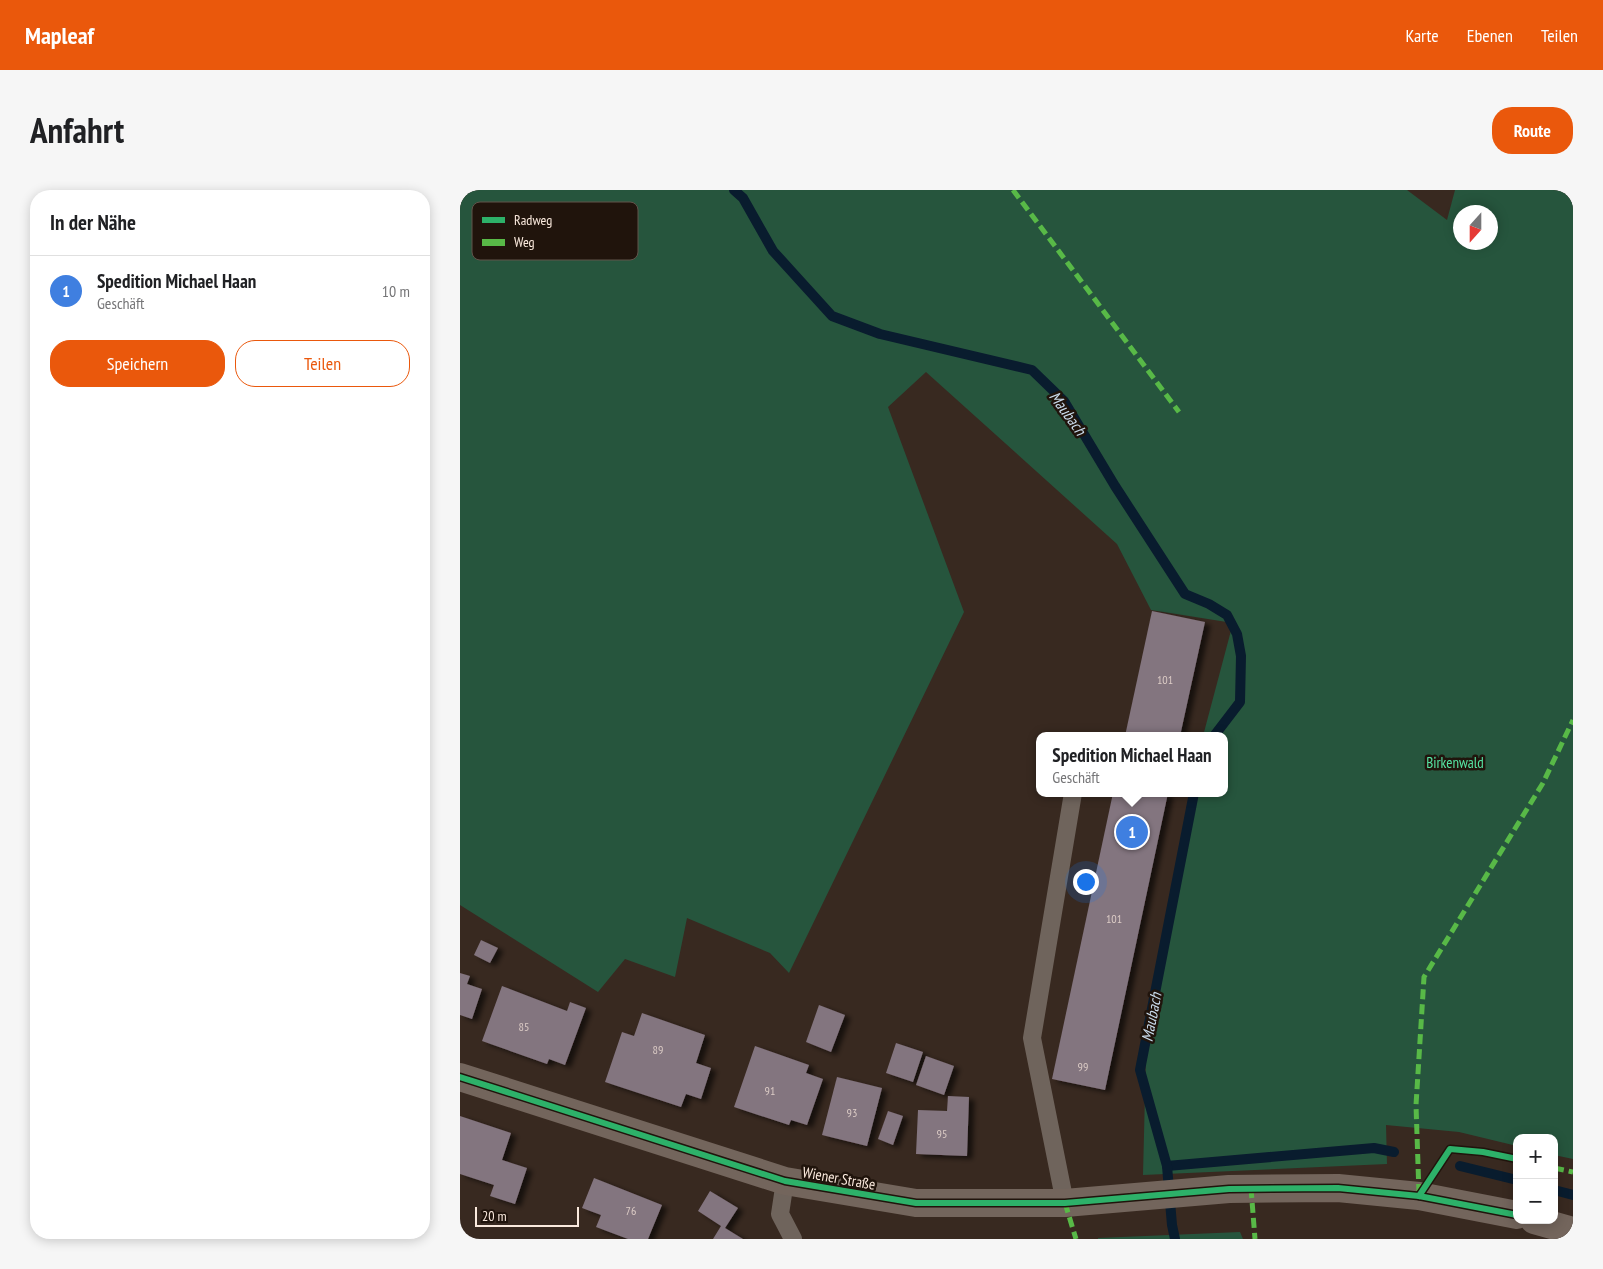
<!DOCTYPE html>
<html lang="de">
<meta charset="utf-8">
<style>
:root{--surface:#fff;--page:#f6f6f6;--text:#202124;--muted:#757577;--line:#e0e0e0;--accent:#ea580c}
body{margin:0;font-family:"PT Sans Narrow",sans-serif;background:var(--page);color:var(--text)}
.controls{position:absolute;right:15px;bottom:15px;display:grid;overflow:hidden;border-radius:10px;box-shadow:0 2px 12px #0003}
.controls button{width:45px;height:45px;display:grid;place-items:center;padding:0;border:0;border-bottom:1px solid var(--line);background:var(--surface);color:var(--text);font:25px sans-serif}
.compass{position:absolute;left:993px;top:15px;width:45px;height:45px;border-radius:50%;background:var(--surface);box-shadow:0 2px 12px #0003;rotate:201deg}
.scale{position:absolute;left:15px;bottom:12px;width:104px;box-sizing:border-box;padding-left:5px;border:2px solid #fae9dd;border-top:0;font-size:14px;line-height:18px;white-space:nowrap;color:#fae9dd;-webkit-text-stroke:4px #20140c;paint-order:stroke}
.you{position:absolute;left:625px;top:691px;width:18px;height:18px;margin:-12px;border:4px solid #fff;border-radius:50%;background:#1a73e8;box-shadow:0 0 0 8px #1a73e833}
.badge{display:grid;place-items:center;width:32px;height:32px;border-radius:50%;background:var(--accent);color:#fff;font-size:16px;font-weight:700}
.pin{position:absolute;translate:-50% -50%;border:2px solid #fff;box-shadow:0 1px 5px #0006}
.popup{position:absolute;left:576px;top:542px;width:192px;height:65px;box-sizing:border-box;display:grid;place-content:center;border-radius:10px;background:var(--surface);filter:drop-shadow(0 1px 4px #0005);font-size:16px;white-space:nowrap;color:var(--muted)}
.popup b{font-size:19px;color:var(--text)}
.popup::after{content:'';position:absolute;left:50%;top:100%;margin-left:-10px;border:10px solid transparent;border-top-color:var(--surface)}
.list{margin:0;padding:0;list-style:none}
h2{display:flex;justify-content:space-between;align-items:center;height:65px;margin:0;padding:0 20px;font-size:21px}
h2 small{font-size:16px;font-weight:400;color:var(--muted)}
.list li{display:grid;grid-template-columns:32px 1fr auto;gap:15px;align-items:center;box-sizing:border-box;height:70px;padding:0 20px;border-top:1px solid var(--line)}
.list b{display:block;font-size:19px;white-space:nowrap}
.list p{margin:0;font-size:16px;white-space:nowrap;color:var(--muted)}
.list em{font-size:16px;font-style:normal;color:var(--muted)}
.actions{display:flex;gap:10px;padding:15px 20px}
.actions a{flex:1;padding:11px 0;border:1px solid var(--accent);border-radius:20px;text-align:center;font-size:18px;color:var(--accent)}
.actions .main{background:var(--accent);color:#fff}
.map{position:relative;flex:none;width:1113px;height:1049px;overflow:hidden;border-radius:20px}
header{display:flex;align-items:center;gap:30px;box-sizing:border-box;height:70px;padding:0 25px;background:var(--accent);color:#fff}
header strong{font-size:24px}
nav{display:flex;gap:28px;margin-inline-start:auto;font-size:18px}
.intro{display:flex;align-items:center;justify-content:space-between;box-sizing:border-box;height:120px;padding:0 30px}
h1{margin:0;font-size:35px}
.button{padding:12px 22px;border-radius:20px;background:var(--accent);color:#fff;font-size:18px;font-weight:700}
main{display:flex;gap:30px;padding:0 30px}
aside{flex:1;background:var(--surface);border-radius:20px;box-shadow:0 2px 12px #0003}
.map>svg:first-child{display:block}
</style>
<header>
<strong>Mapleaf</strong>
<nav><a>Karte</a><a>Ebenen</a><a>Teilen</a></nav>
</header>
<div class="intro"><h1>Anfahrt</h1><a class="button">Route</a></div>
<main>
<aside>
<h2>In der Nähe<small></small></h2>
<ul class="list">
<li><span class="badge" style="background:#3f7fe0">1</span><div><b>Spedition Michael Haan</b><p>Geschäft</p></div><em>10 m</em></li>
</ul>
<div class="actions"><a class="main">Speichern</a><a>Teilen</a></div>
</aside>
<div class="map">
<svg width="1113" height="1049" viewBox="0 0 1113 1049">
<defs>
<filter id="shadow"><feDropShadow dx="5.5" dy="3" stdDeviation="2.5" flood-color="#0009"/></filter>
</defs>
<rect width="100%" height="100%" fill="#382920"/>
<g fill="#26553d" fill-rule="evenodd">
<path d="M0,0H947L987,30L995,0H1113V969L1094,965V948H1057V956L999,942L926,935L927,974L683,985L687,823L730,603H764V546H743L773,433L691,420L657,354L466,182L428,217L504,422L329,783L310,763L227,728L215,787L165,769L138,802L0,715ZM1030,22V52H1001V22Z"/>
<polygon points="780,1042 783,1049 638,1049 638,1048"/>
</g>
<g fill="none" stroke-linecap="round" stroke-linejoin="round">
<g stroke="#091c2e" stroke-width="10">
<polyline points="274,0 283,8 313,61 372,126 420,144 572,180 604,211 655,296 725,404 749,414 767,425 777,444 781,466 780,512 754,546"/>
<polyline points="707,976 914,958 934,962"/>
<polyline points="1000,976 1057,990"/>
<polyline points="1094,1000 1113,1005"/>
<polyline points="715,1049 712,1035 707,976 680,880 734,603"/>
</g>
</g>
<g fill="#83747f" filter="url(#shadow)">
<polygon points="692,421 745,432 720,546 665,546"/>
<polygon points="653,603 708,603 645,900 592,889"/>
<polygon points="21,750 38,758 30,773 14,765"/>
<polygon points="0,783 10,786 7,794 22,799 12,829 0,825"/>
<polygon points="42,796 107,821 110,812 126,818 105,875 89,869 87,874 22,851"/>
<polygon points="359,815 385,825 371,862 346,852"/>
<polygon points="182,823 245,845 236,873 251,878 241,909 226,904 221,917 145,892 162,842 174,846"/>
<polygon points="436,853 463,862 453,892 426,883"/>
<polygon points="295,856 349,875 346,883 363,889 347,935 331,930 329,935 274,917"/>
<polygon points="466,866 494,876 484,905 456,895"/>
<polygon points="377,887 422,898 407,956 362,945"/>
<polygon points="488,906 509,907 507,966 456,964 458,920 487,921"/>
<polygon points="428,921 443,926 433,955 418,949"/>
<polygon points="0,926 51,943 42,970 67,978 55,1014 30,1006 34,995 0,984"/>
<polygon points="134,988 202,1015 188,1049 168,1049 136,1037 141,1025 122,1018"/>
<polygon points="250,1001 278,1018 265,1038 283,1049 253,1049 261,1036 238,1021"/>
</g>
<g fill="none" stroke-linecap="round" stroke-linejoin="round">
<g stroke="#6f645c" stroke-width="18">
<polyline points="325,991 320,1024 333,1049"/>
<polyline points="605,1013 572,848 613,603"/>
</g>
<g stroke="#73655c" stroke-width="28">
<polyline points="0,887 325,991 456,1013 605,1013 769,999 878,998 959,1006 1057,1025"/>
<polyline points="1074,1030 1113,1041"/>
</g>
<g stroke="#58b947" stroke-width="5" stroke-dasharray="10 5" stroke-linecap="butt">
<polyline points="553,0 719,222"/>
<polyline points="1094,978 1113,982"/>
<polyline points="791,998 795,1049"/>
<polyline points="959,1004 956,915 964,787 1083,593 1113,530"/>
<polyline points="605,1013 616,1049"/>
</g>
<g stroke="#20140c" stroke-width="9">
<g id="cycleway">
<polyline points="0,887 325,991 456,1013 605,1013 769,999 878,998 959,1006 1057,1025"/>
<polyline points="959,1006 990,959 1023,962 1057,969"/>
</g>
</g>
<use href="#cycleway" stroke="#2db169" stroke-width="6"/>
</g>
<g text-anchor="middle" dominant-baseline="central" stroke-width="5" stroke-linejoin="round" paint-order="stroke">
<g font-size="12" fill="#dcccc6">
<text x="705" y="489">101</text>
<text x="654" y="728">101</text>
<text x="64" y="836">85</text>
<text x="198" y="859">89</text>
<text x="623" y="876">99</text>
<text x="310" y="900">91</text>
<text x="392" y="922">93</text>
<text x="482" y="943">95</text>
<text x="171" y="1020">76</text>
</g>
<g font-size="15" fill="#55e3a3" stroke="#20140c">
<text x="995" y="572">Birkenwald</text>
</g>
<g font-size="15" fill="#fae9dd" stroke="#20140c">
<text transform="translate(379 988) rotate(10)">Wiener Straße</text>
</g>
<g font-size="16" font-style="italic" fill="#c9dbec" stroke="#20140c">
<text transform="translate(608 223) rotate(54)">Maubach</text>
<text transform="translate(691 827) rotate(-79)">Maubach</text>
</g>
</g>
<rect x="12" y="12" width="166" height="58" rx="8" fill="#20140c" stroke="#61544b" stroke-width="1"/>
<rect x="22" y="27" width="23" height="6" fill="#2db169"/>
<rect x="22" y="49" width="23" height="7" fill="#58b947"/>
<g font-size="14" fill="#fae9dd">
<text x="54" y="35">Radweg</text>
<text x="54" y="57">Weg</text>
</g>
</svg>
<div class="controls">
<button>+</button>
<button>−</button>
</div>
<svg class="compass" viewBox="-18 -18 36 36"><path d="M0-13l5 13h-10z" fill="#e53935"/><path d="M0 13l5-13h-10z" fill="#757577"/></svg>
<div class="scale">20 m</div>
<div class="you"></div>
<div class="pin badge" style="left:672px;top:642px;background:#3f7fe0">1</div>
<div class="popup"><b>Spedition Michael Haan</b>Geschäft</div>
</div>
</main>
